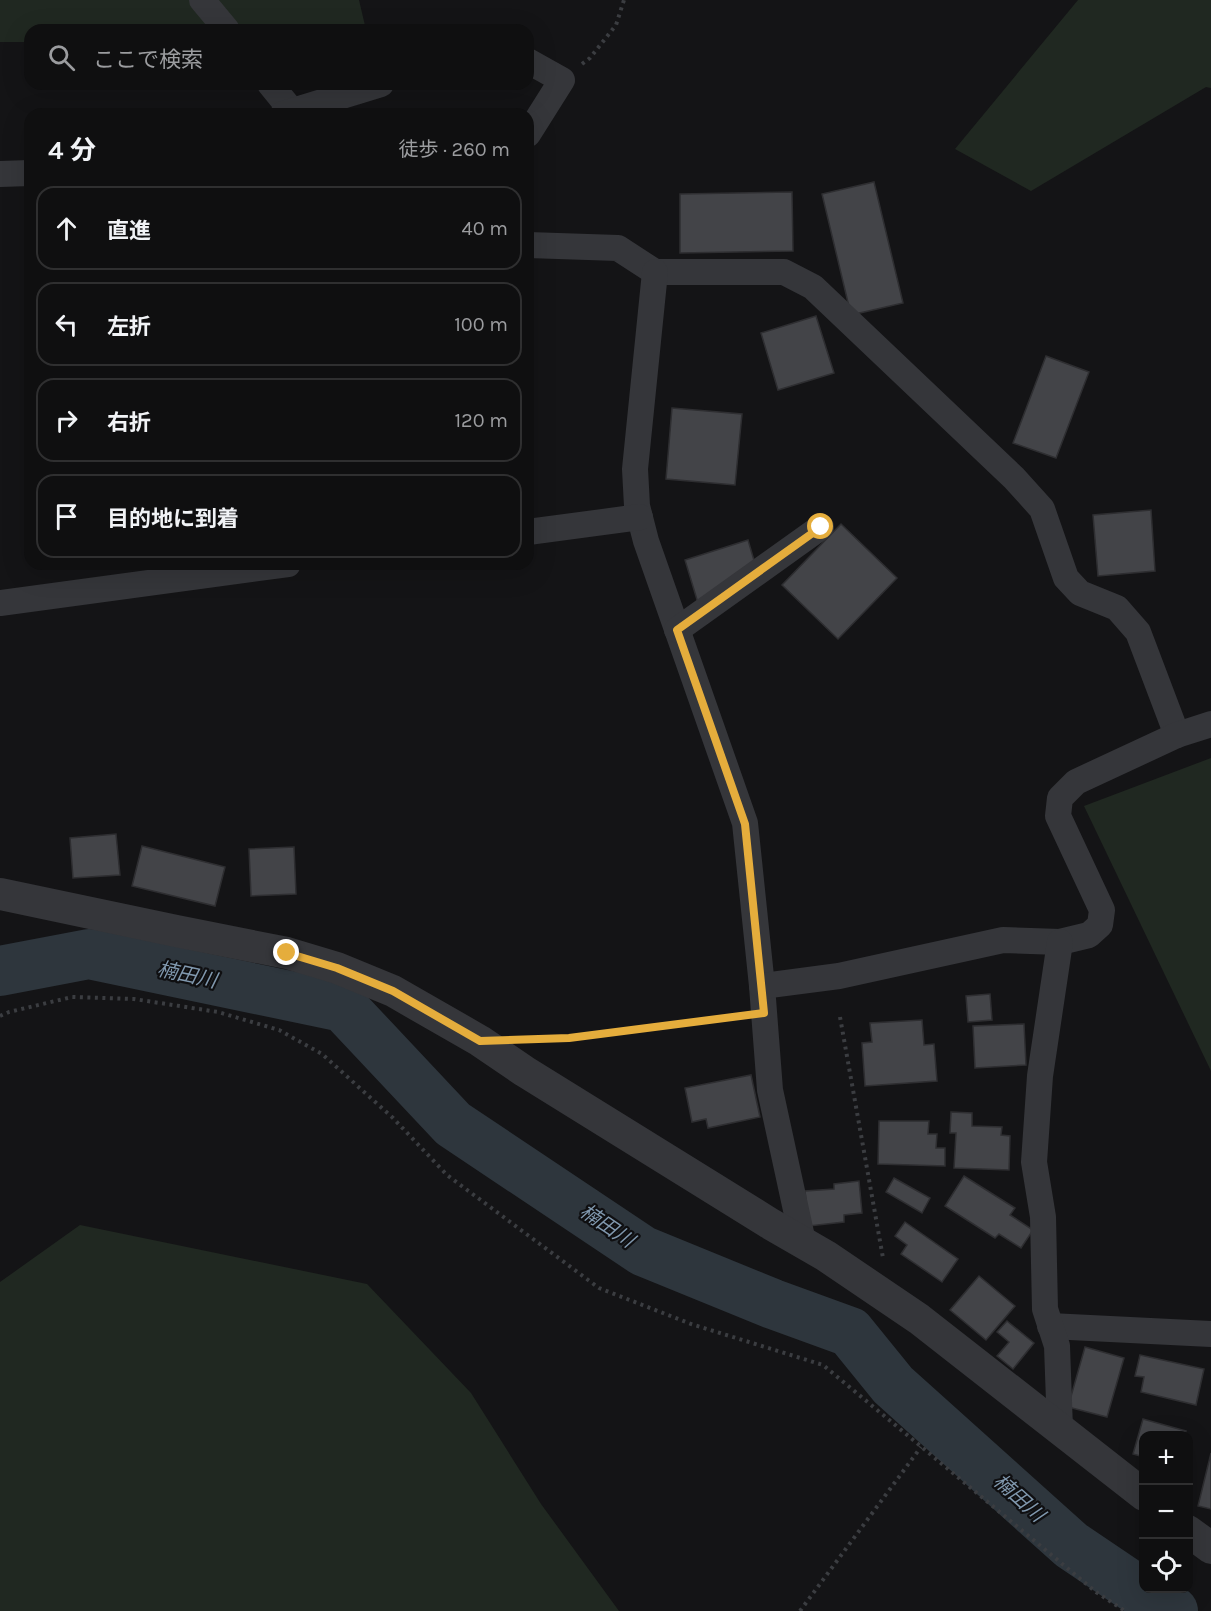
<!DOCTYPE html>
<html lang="ja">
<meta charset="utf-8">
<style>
:root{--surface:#0f0f10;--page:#1d1d1e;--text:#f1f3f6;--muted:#9b9c9f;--line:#2f2f30}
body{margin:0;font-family:Karla,"Noto Sans JP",sans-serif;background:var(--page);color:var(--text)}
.controls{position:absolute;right:18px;bottom:18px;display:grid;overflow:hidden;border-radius:12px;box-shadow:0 6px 24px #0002}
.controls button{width:54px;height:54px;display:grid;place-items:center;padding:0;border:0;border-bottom:2px solid var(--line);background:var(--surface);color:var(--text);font:30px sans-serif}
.stop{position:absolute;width:18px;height:18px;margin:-14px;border:4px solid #e5ad3c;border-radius:50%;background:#fff}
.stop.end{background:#e5ad3c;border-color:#fff;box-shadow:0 2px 6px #0008}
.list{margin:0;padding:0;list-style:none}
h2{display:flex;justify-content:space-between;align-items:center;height:78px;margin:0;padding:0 24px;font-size:26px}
h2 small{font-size:20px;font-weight:400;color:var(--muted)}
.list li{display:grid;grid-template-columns:39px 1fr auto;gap:18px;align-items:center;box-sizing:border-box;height:84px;margin:0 12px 12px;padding:0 12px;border:2px solid var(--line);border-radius:18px}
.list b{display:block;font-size:22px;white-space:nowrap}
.list em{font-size:20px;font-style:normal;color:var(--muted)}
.icon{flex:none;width:33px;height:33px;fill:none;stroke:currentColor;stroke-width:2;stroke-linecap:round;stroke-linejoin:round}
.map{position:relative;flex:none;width:1211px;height:1611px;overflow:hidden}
.search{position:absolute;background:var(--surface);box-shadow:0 6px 24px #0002;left:24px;top:24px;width:510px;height:66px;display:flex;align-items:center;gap:15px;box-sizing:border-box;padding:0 21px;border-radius:18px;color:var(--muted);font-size:22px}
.panel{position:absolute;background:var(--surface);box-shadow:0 6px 24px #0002;left:24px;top:108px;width:510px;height:462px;border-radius:18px}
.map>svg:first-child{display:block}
</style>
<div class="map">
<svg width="1211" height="1611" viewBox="0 0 1211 1611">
<rect width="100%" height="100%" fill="#141416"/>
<g fill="#202821">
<polygon points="0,0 359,0 366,30 30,30 30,42 0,42"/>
<polygon points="1078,0 1211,0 1211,88 1206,87 1031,191 955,149"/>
<polygon points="1211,758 1211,1071 1084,806"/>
<polygon points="80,1225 367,1284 471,1393 541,1504 619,1611 0,1611 0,1282"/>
</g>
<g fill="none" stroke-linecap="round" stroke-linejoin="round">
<polyline stroke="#2e363d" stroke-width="50" points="0,971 89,954 343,1007 453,1124 643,1251 773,1304 850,1332 893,1385 1071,1545 1148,1597 1173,1611"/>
</g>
<g fill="#434448" stroke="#2e2e31" stroke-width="1.5">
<polygon points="874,182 903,303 851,315 822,194"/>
<polygon points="792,192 793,251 680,253 680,194"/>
<polygon points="816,316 834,373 778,390 761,333"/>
<polygon points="1046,356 1089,372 1056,458 1013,443"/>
<polygon points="672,408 742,414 735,485 666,479"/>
<polygon points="1151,510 1155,571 1098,576 1093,515"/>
<polygon points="841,524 897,578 838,639 782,585"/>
<polygon points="748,540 761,584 698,603 685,560"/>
<polygon points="116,834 120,875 73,878 70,838"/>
<polygon points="142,846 225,867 215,906 132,886"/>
<polygon points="294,847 296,894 251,896 249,849"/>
<polygon points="990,994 992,1020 968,1022 966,996"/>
<polygon points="922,1020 924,1045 934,1044 937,1081 865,1086 862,1043 872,1042 870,1023"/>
<polygon points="1024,1024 1026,1065 975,1068 973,1026"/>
<polygon points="751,1075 760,1117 708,1128 706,1119 692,1122 685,1088"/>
<polygon points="951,1112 972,1113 972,1126 1002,1127 1001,1135 1010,1136 1009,1170 954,1168 956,1133 950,1133"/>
<polygon points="879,1121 929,1121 928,1134 937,1134 936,1148 945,1148 945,1166 878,1164"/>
<polygon points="964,1176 1015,1208 1010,1215 1033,1230 1021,1248 999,1234 995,1238 945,1206"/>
<polygon points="894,1178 930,1198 922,1213 886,1192"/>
<polygon points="859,1181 862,1213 844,1215 844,1222 809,1226 805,1191 834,1189 834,1184"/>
<polygon points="905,1222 958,1259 942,1282 901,1254 907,1245 895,1236"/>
<polygon points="979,1276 1015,1306 986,1340 950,1310"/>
<polygon points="1007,1321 1034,1343 1013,1369 997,1356 1009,1342 997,1332"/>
<polygon points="1085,1347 1124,1358 1107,1417 1068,1407"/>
<polygon points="1140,1355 1204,1369 1196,1405 1141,1392 1144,1377 1135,1376"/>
<polygon points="1143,1419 1186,1431 1184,1436 1144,1436 1144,1457 1133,1454"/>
<polygon points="1211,1453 1211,1509 1198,1506"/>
</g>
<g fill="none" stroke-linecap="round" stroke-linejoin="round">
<g stroke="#3b3d41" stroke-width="4" stroke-dasharray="3 4.5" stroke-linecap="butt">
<polyline points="582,64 590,58 616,25 624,0"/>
<polyline points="0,1016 9,1012 72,997 134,999 218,1012 279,1030 322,1054 393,1118 447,1175 599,1288 691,1324 823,1365 1096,1592 1125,1611"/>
<polyline points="840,1017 883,1258"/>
<polyline points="530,1040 569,1038 740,1016"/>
<polyline points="800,1611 921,1447"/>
</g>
<g stroke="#35363a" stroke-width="26">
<polyline points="202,0 227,30"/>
<polyline points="528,61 562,80 528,134"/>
<polyline points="270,84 292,111"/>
<polyline points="283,114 381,84"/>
<polyline points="0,174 30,173"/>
<polyline points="528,245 618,248 655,272 784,272 813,287 1014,478 1042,509 1066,578 1080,593 1117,608 1138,632 1177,735"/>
<polyline points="655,272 635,469 637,506 646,541 745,823 762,986 770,1090 803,1242"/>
<polyline points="528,532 640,517"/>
<polyline points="0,603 288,564"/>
<polyline points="677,630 821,527"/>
<polyline points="762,986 839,976 1003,940 1060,942 1089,935 1100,925 1102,910 1058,816 1060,798 1076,782 1177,735 1211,724"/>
<polyline points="1050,1326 1211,1334"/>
<polyline points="1060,1429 1057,1346 1045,1309 1043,1217 1034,1162 1040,1076 1060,942"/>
</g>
<g stroke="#35363a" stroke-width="32">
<polyline points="0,894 176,931 287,953 337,968 393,991 480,1041 524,1071 769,1223 826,1256 919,1319 1144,1495"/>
<polyline points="1188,1531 1211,1548"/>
</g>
</g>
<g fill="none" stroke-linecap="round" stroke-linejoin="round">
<polyline stroke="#e5ad3c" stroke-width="8" points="287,953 337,968 393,991 480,1041 569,1038 764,1013 745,824 677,630 821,527"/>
</g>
<g text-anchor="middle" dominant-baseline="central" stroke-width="4.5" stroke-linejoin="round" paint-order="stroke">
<g font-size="20" font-style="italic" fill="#8098ae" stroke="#0f0f11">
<text transform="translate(187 975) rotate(12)">楠田川</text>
<text transform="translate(607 1226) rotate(34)">楠田川</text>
<text transform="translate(1019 1498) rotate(42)">楠田川</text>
</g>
</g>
</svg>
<div class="controls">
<button>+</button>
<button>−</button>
<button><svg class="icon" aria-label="locate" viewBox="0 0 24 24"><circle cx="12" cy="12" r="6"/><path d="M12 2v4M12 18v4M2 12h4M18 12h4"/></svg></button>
</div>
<div class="stop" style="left:821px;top:527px"></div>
<div class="stop end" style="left:287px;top:953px"></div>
<div class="search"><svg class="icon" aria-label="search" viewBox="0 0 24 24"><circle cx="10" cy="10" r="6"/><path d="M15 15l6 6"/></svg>ここで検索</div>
<section class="panel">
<h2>4 分<small>徒歩 · 260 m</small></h2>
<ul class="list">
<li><svg class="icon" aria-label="ahead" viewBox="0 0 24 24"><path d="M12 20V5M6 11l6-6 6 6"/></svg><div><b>直進</b></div><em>40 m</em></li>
<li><svg class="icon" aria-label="left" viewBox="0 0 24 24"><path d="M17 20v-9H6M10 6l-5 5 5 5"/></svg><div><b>左折</b></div><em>100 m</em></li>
<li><svg class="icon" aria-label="right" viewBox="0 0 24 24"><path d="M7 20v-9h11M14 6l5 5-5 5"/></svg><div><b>右折</b></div><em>120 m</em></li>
<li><svg class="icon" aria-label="arrive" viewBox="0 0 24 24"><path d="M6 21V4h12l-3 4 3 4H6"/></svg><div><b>目的地に到着</b></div></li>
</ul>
</section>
</div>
